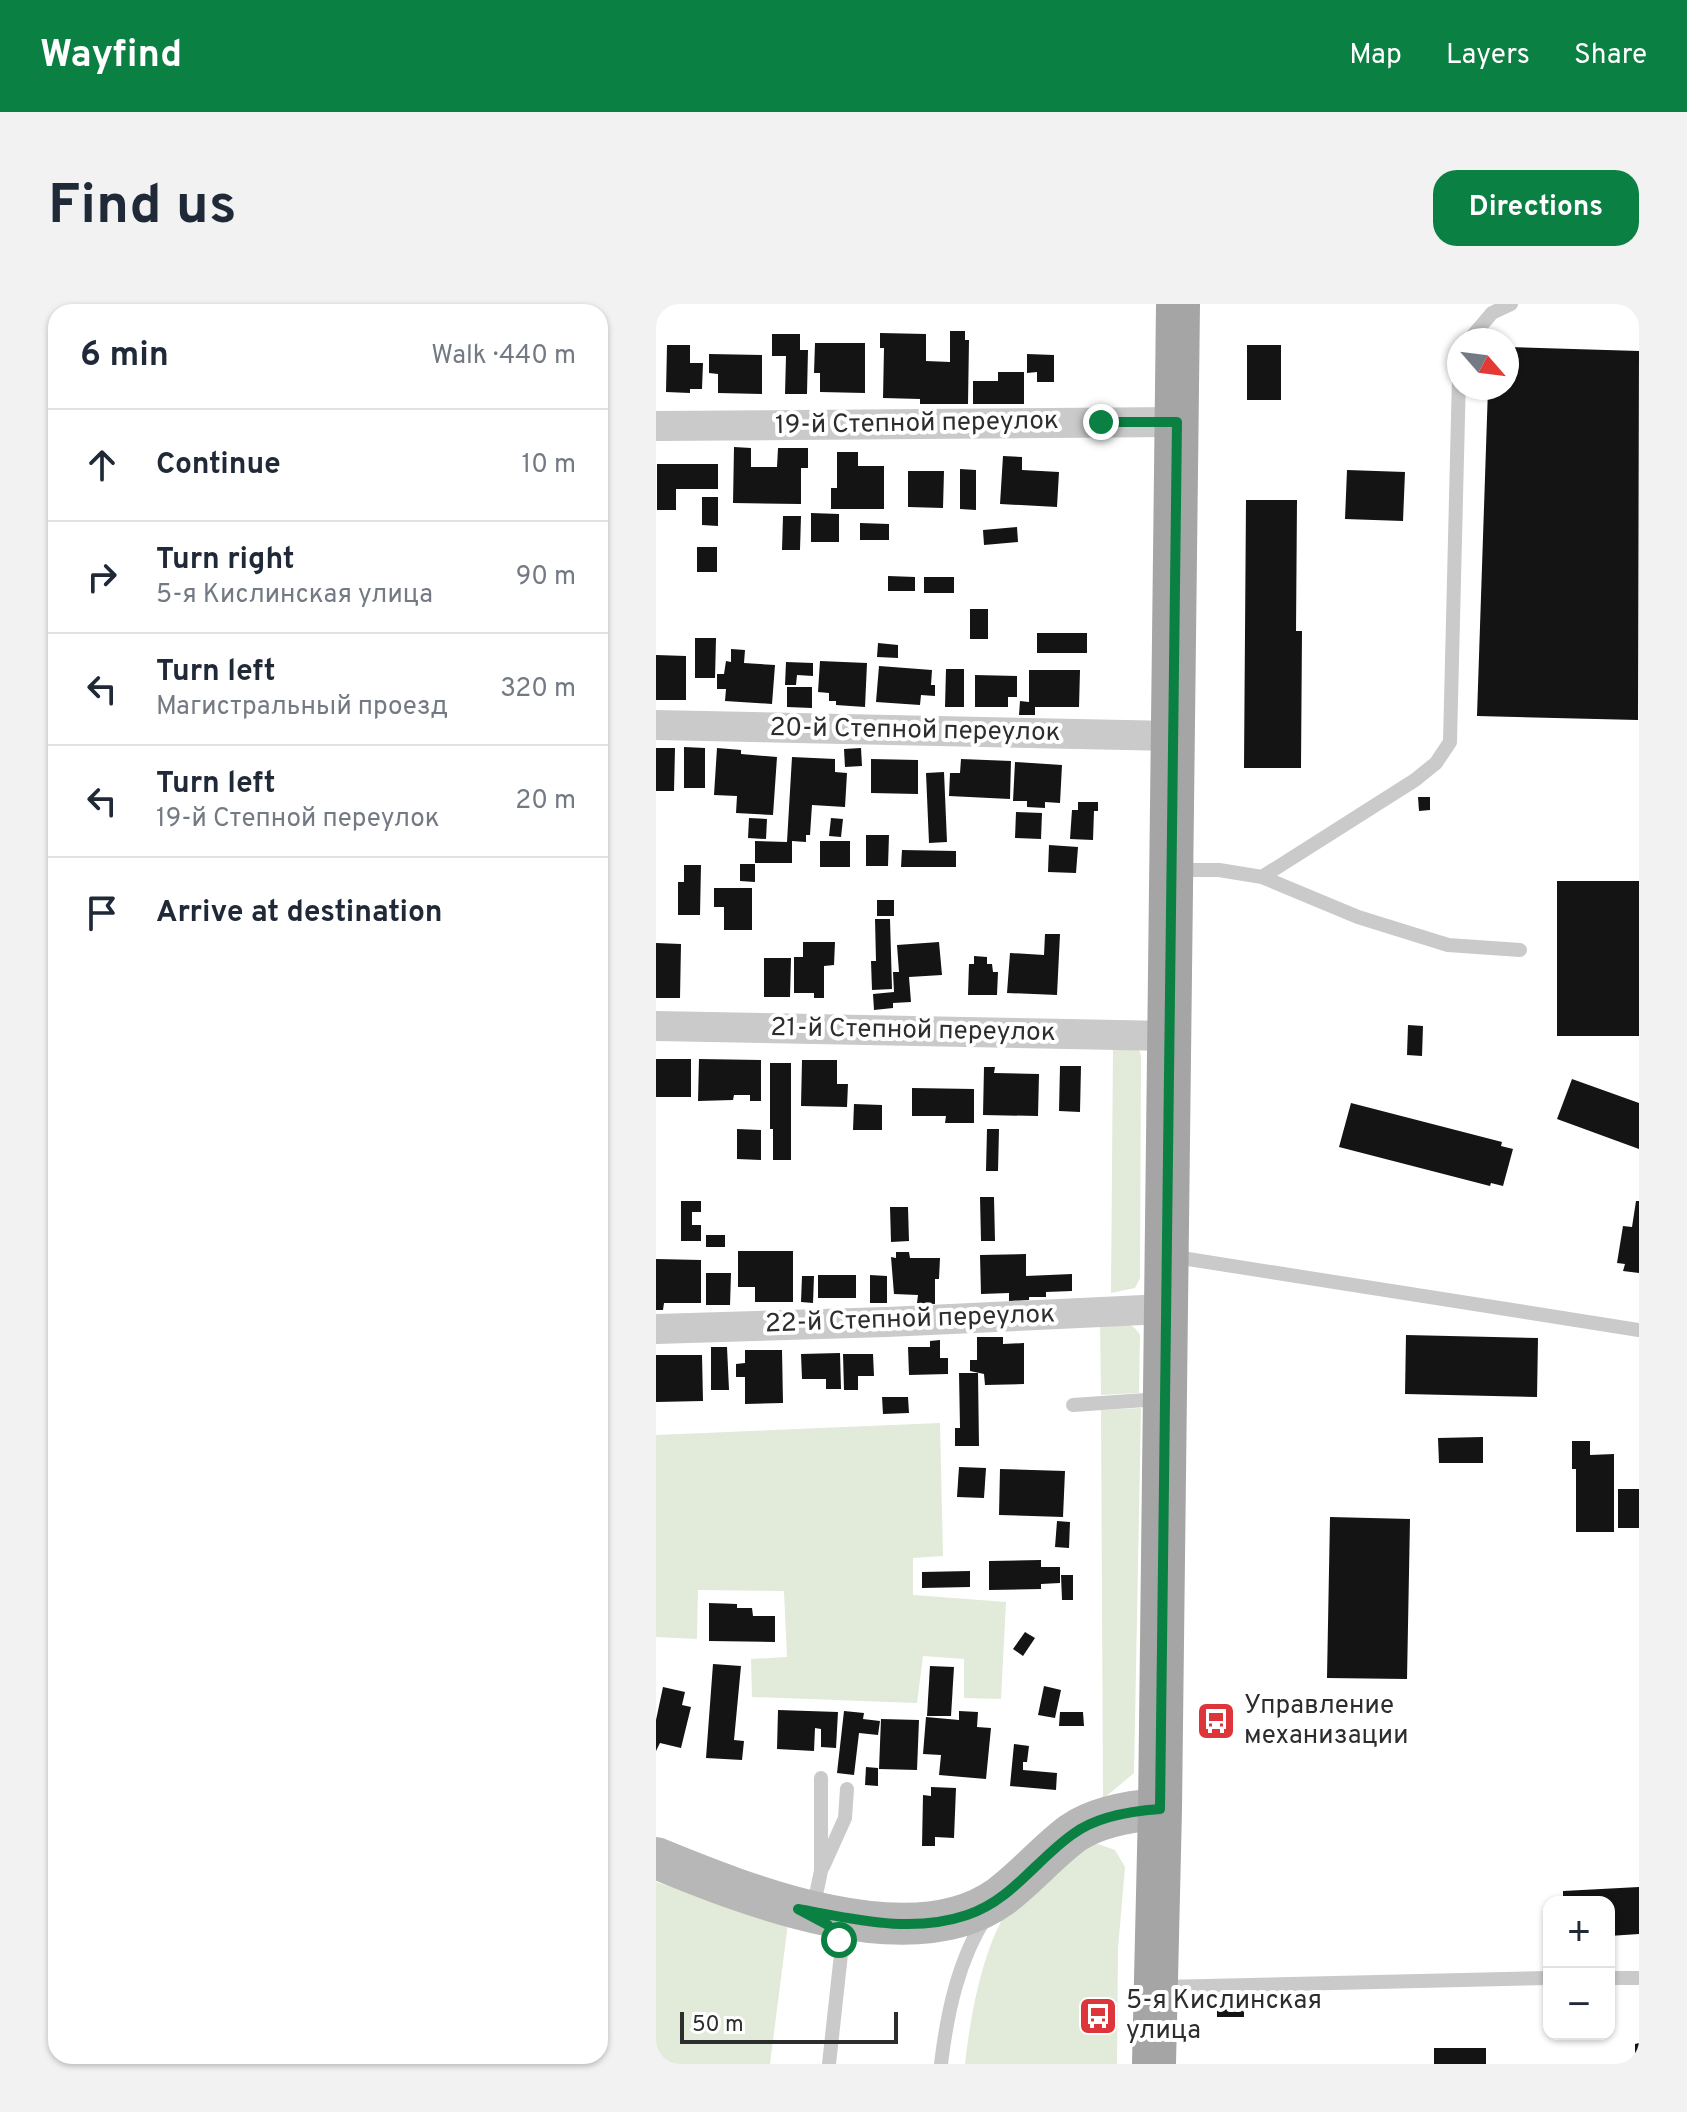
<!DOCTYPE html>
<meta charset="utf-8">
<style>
:root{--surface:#fff;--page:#f2f2f3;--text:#1f2937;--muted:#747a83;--line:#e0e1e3;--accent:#0b8043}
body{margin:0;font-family:Overpass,sans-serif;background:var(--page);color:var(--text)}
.controls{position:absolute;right:24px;bottom:24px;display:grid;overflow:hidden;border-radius:16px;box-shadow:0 2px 6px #0004}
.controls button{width:72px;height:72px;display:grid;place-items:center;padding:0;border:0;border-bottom:2px solid var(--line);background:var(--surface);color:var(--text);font:40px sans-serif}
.compass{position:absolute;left:791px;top:24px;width:72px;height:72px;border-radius:50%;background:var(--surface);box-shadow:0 2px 6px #0004;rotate:118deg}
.scale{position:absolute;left:24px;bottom:20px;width:218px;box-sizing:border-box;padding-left:8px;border:4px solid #2d2d2d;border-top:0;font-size:22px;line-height:28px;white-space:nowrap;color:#2d2d2d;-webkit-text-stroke:6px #fff;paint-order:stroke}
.stop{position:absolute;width:24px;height:24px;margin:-18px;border:6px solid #0b8043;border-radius:50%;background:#fff}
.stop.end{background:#0b8043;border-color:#fff;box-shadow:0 2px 8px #0008}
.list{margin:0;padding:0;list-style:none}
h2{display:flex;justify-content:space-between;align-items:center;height:104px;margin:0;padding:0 32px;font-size:34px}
h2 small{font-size:26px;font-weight:400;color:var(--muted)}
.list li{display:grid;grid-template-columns:52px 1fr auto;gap:24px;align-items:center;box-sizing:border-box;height:112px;padding:0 32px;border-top:2px solid var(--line)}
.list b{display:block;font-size:30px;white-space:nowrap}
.list p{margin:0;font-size:26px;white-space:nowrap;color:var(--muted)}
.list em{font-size:26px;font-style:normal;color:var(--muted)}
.icon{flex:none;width:44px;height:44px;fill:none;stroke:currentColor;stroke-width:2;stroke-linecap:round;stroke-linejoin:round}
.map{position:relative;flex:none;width:983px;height:1760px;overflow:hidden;border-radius:24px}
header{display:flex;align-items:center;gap:48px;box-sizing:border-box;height:112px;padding:0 40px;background:var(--accent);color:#fff}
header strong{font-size:38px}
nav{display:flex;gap:44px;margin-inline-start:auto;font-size:28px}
.intro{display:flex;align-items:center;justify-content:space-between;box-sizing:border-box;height:192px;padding:0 48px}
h1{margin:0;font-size:56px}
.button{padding:20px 36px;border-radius:24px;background:var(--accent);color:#fff;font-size:28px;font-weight:700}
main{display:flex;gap:48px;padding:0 48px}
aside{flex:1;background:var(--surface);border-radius:24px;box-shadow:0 2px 6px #0004}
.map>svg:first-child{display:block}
</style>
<header>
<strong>Wayfind</strong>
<nav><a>Map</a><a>Layers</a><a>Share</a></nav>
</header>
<div class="intro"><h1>Find us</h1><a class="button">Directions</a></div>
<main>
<aside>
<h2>6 min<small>Walk · 440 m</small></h2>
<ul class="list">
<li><svg class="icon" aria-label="ahead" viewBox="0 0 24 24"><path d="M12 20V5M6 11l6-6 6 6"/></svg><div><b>Continue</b></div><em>10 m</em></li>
<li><svg class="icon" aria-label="right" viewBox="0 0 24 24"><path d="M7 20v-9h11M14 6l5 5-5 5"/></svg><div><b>Turn right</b><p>5-я Кислинская улица</p></div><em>90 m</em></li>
<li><svg class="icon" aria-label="left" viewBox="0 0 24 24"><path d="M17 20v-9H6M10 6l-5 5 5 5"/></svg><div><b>Turn left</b><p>Магистральный проезд</p></div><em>320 m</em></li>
<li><svg class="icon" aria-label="left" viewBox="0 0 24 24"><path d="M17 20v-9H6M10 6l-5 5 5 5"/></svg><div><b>Turn left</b><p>19-й Степной переулок</p></div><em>20 m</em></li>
<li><svg class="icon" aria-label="arrive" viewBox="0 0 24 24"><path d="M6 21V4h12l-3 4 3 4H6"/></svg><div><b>Arrive at destination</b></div></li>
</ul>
</aside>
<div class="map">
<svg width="983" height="1760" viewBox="0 0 983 1760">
<rect width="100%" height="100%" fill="#fff"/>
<g fill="#e2eada">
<polygon points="457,742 483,746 485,751 484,974 479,984 455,989"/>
<path d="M444,1016C460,1018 475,1015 484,1031L483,1089L445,1091Z"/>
<polygon points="485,1104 478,1469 447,1495 445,1106"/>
<polygon points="284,1119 287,1252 257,1254 257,1291 350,1298 345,1395 308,1394 308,1355 267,1352 261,1399 96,1393 95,1355 131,1353 128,1287 42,1286 41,1335 0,1333 0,1131"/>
<path d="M439,1539L459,1546L469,1563L462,1644L461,1760H309C314,1714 328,1632 359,1597C381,1574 411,1556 439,1539Z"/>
<polygon points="0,1578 132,1619 114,1760 0,1760"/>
</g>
<g fill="#141414">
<polygon points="294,27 309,27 309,36 313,36 312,100 264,100 264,95 227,94 228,44 224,44 224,29 270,30 270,57 294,58"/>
<polygon points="116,30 144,30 144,46 152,46 151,90 129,90 130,52 116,52"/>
<polygon points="159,39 209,39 209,89 164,88 164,69 158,69"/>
<polygon points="11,41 34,41 34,59 47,59 46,85 34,85 34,89 10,88"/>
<rect x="591" y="41" width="34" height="55"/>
<polygon points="851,43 983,47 982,416 821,412 832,84 851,84"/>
<polygon points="53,50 106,51 106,90 62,89 62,70 53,69"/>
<polygon points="371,50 398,51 398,78 381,78 381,68 371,69"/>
<polygon points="342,68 368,68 368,100 317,100 317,77 342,77"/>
<polygon points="78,143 95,144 95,163 121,163 122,144 152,144 152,164 145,164 145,200 77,199"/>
<polygon points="181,148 202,148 202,162 228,162 228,205 175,205 175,184 181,184"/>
<polygon points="347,152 366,153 366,166 403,168 401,203 344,200"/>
<polygon points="1,160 62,160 62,185 20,185 20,206 1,206"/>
<polygon points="304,165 320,166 320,206 304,205"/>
<polygon points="691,166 749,168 747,217 689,215"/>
<polygon points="252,167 288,167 287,204 252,203"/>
<polygon points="46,193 62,193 62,222 46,221"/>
<polygon points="590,196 641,196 640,327 646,327 645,464 588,464"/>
<polygon points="155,209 183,210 183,238 155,238"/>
<polygon points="127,212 145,212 144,246 126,246"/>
<polygon points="204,219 233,220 233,236 204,236"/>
<polygon points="361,223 362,238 328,241 327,226"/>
<rect x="41" y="243" width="20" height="25"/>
<polygon points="232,272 259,273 259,287 232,287"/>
<rect x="268" y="273" width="30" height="16"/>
<rect x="314" y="305" width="18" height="30"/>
<rect x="381" y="329" width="50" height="20"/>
<polygon points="39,334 60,334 59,374 39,374"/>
<polygon points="222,339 242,341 242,354 221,353"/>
<polygon points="75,345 89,346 88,359 119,361 116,400 69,397 70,385 61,385 61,370 68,370 70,357 75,358"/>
<polygon points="0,351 30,352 30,396 0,396"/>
<polygon points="164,357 211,359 209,403 180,401 180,397 173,397 173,389 162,388"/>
<polygon points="130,358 157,359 157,372 141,371 140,381 129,381"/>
<polygon points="223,362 276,366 275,381 279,381 279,392 265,391 264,401 220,398"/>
<polygon points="290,365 308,365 308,403 289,403"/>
<polygon points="373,366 424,366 423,403 379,403 379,411 363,411 364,397 373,398"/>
<polygon points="319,371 361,372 361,393 352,393 352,403 319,403"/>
<polygon points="131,383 156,383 156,404 131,403"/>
<polygon points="28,443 49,444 49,484 28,484"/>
<polygon points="0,444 19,444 18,487 0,487"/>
<polygon points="61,444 85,446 85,450 121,453 117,511 80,509 81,492 58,491"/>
<polygon points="205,444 206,462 189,463 188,445"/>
<polygon points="136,453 179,455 179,468 191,469 189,503 156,501 154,531 150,531 150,538 136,537 136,559 99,559 99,537 131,538"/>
<polygon points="215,455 262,456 262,490 215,489"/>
<polygon points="305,455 355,457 354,495 293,492 294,469 304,469"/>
<polygon points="359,458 406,461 404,499 389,498 389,504 371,503 371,497 357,497"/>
<polygon points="288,468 291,538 273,539 270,469"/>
<polygon points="762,493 774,493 774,506 763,507"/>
<polygon points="422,498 442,498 442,507 438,507 437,536 414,535 416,506 422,506"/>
<polygon points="360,508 386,509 385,535 359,534"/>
<polygon points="93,514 111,515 110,535 92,534"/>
<polygon points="175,514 187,515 185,533 173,532"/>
<polygon points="210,531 233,531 232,562 210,562"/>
<rect x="164" y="537" width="30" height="26"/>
<polygon points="393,541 422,543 420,569 392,568"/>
<polygon points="246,546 300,547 300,563 245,563"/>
<polygon points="84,560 99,560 99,578 84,577"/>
<polygon points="28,561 45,561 44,611 22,611 22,578 28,578"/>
<rect x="901" y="577" width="82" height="155"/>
<polygon points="58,584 96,584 96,626 68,626 68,603 58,603"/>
<rect x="221" y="596" width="17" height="16"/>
<polygon points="219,615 234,615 236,685 216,686 215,657 220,657"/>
<polygon points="389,630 404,630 401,691 351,689 354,649 388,651"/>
<polygon points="147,638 179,638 178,661 168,662 168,694 158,694 158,689 138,689 138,653 147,653"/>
<polygon points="283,638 286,671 253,673 255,698 237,699 237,704 218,706 217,690 238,688 237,668 243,668 241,641"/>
<polygon points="0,639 25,640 24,694 0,694"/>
<polygon points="318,652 331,653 331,660 336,660 337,668 342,668 341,691 312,691 313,660 318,660"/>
<polygon points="108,654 135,654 134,693 108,693"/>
<polygon points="752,721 767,722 766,752 751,751"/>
<rect x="0" y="755" width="35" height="38"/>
<polygon points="43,755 105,756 105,797 94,797 94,791 78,791 77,796 42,797"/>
<polygon points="146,756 181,756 181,780 192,780 191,803 145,802"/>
<polygon points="114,759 135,759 135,856 117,856 117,825 114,825"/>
<polygon points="404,762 425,762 424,808 403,807"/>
<polygon points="328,763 339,763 338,769 383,770 382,812 327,811"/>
<polygon points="916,775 983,799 983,845 901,815"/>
<polygon points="256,784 318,785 318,819 289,819 290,812 256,812"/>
<polygon points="695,799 846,838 845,842 857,845 847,882 835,879 834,882 683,843"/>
<polygon points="198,800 226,801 226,826 197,826"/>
<polygon points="81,825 105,826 105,856 81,855"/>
<polygon points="331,825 343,825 342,867 330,867"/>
<polygon points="324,893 338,893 339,937 325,937"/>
<polygon points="25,897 45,897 45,908 36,908 36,921 45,921 45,937 25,937"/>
<polygon points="980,897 983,897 983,969 967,967 969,960 961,959 967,922 976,923"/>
<polygon points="234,903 252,903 253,937 235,938"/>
<rect x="50" y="931" width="19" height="12"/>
<polygon points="82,947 137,947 137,998 99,998 99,983 82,983"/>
<polygon points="240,948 253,948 254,954 284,954 283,975 279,975 279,1000 261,999 262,991 238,990 235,953 240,954"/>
<polygon points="370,950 370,972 416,970 416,987 390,988 390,993 373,993 373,996 353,997 353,989 325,990 324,951"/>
<polygon points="0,955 45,956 45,999 8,999 7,1006 0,1006"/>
<polygon points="50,969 75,969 74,1001 50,1001"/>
<rect x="162" y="971" width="38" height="23"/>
<polygon points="214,971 231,972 231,999 214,999"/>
<polygon points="146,972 158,972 157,999 145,998"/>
<polygon points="750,1031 882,1034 881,1093 749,1090"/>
<polygon points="321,1033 347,1033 347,1040 368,1039 368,1080 329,1081 328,1070 314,1067 314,1056 321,1056"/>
<polygon points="284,1036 284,1054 292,1054 292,1070 253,1071 252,1043 274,1043 274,1037"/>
<polygon points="55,1043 71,1043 73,1086 55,1086"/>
<polygon points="89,1046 126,1046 127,1099 89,1100 89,1073 80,1073 80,1060 89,1059"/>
<polygon points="184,1049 185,1085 170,1085 170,1075 146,1075 145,1050"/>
<polygon points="187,1050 217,1050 218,1072 202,1072 202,1086 188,1086"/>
<polygon points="0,1051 46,1051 47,1097 0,1098"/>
<polygon points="303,1069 322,1069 323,1142 299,1142 299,1124 304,1124"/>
<polygon points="226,1093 252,1093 253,1109 227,1110"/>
<polygon points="827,1133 827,1159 783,1159 782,1134"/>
<polygon points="916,1137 934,1137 934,1151 958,1150 958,1228 920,1228 920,1165 916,1165"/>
<polygon points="303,1163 330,1164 328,1194 301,1193"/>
<polygon points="344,1165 409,1167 407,1213 343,1211"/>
<rect x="962" y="1185" width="21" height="39"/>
<polygon points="674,1213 754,1215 751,1375 671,1374"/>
<polygon points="401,1217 414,1218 413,1244 399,1243"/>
<polygon points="385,1256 385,1263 404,1263 404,1279 385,1280 385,1285 333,1286 333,1257"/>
<polygon points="314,1267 314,1283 266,1284 266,1268"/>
<polygon points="405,1271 417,1271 417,1296 406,1296"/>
<polygon points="53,1299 81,1300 81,1304 96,1304 97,1312 119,1312 119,1338 53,1337"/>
<polygon points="369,1328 379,1334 367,1352 357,1345"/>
<polygon points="57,1360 85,1362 78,1436 88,1437 86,1456 50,1454"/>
<polygon points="274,1362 298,1363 295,1412 271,1412"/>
<polygon points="388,1382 405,1386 399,1414 382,1411"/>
<polygon points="7,1383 29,1388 26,1401 35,1403 25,1444 4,1439 0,1447 0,1416"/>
<polygon points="122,1406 182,1408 180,1444 165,1443 165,1425 159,1424 158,1447 121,1445"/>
<polygon points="188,1407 208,1409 207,1415 224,1417 222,1431 203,1429 198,1471 181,1469"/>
<polygon points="303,1407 322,1408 321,1423 335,1424 330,1475 283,1471 285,1451 267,1450 270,1413 303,1416"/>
<polygon points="404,1408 427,1408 428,1422 403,1422"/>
<polygon points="225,1415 263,1416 261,1466 223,1465"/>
<polygon points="358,1440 373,1442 371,1458 367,1458 367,1466 401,1469 400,1486 354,1482"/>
<polygon points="210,1463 222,1464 222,1482 209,1481"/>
<polygon points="275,1483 300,1484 298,1534 279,1533 279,1542 266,1542 267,1491 275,1492"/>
<polygon points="983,1583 983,1630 953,1632 953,1598 907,1598 907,1587"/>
<rect x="434" y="1697" width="15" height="28"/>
<rect x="561" y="1698" width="27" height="15"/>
<polygon points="983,1739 983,1760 979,1760 979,1740"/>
<rect x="778" y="1744" width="52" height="16"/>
</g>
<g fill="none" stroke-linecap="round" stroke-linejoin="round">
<g stroke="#cacaca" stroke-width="14">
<polyline points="813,36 836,9 855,0"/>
<polyline points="521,566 563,566 606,573 702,613 792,641 864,646"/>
<polyline points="606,573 759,476 780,459 794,438 803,72"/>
<polyline points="513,952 983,1026"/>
<polyline points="417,1101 504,1095"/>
<polyline points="167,1563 189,1514 191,1485"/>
<polyline points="157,1605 165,1567 165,1474"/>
<polyline points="172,1621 183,1636 185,1650 173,1760"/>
<polyline points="953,1674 983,1674"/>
<polyline points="506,1683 893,1674"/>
<path d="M285,1760C291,1710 302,1656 330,1613"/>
</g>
<g stroke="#cacaca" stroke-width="30">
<polyline points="0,122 521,118"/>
<polyline points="0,421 518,432"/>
<polyline points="0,722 513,732"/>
<polyline points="0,1025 231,1018 509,1005"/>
</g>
<path stroke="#b7b7b7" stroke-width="42" d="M0,1554C90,1591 255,1657 344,1593C370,1574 391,1548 417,1529C442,1512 475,1507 504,1505"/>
<polyline stroke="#a5a5a5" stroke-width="44" points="498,1760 504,1505 522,0"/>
</g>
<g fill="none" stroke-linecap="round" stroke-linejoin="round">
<path stroke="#0b8043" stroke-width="10" d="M183,1636L172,1621L142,1605C198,1615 255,1630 311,1611C355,1597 381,1555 417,1530C441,1512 475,1507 504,1505L521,118H445"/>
</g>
<defs>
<g id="bus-square" transform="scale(2)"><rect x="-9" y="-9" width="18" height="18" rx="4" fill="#de353a" stroke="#fff"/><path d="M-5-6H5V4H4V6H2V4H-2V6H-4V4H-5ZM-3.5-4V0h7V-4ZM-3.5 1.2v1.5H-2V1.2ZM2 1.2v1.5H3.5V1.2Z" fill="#fff"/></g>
</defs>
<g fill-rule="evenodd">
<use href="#bus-square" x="560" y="1417"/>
<use href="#bus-square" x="442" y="1712"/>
</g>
<g text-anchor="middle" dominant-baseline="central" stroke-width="8" stroke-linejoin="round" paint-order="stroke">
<g font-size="26" fill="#2d2d2d" stroke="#fff">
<text transform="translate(261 120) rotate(-1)">19-й Степной переулок</text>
<text transform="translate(259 427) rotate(1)">20-й Степной переулок</text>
<text transform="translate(257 727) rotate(1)">21-й Степной переулок</text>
<text transform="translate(254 1016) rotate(-2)">22-й Степной переулок</text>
</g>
<g font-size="26" fill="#2d2d2d" stroke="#fff" text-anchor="start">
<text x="588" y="1402">Управление<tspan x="588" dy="30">механизации</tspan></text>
<text x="470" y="1697">5-я Кислинская<tspan x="470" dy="30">улица</tspan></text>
</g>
</g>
</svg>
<div class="controls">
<button>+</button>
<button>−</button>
</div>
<svg class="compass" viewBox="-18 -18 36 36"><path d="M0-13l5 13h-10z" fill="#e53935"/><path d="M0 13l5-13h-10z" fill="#747a83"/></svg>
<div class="scale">50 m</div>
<div class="stop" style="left:183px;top:1636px"></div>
<div class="stop end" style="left:445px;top:118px"></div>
</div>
</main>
